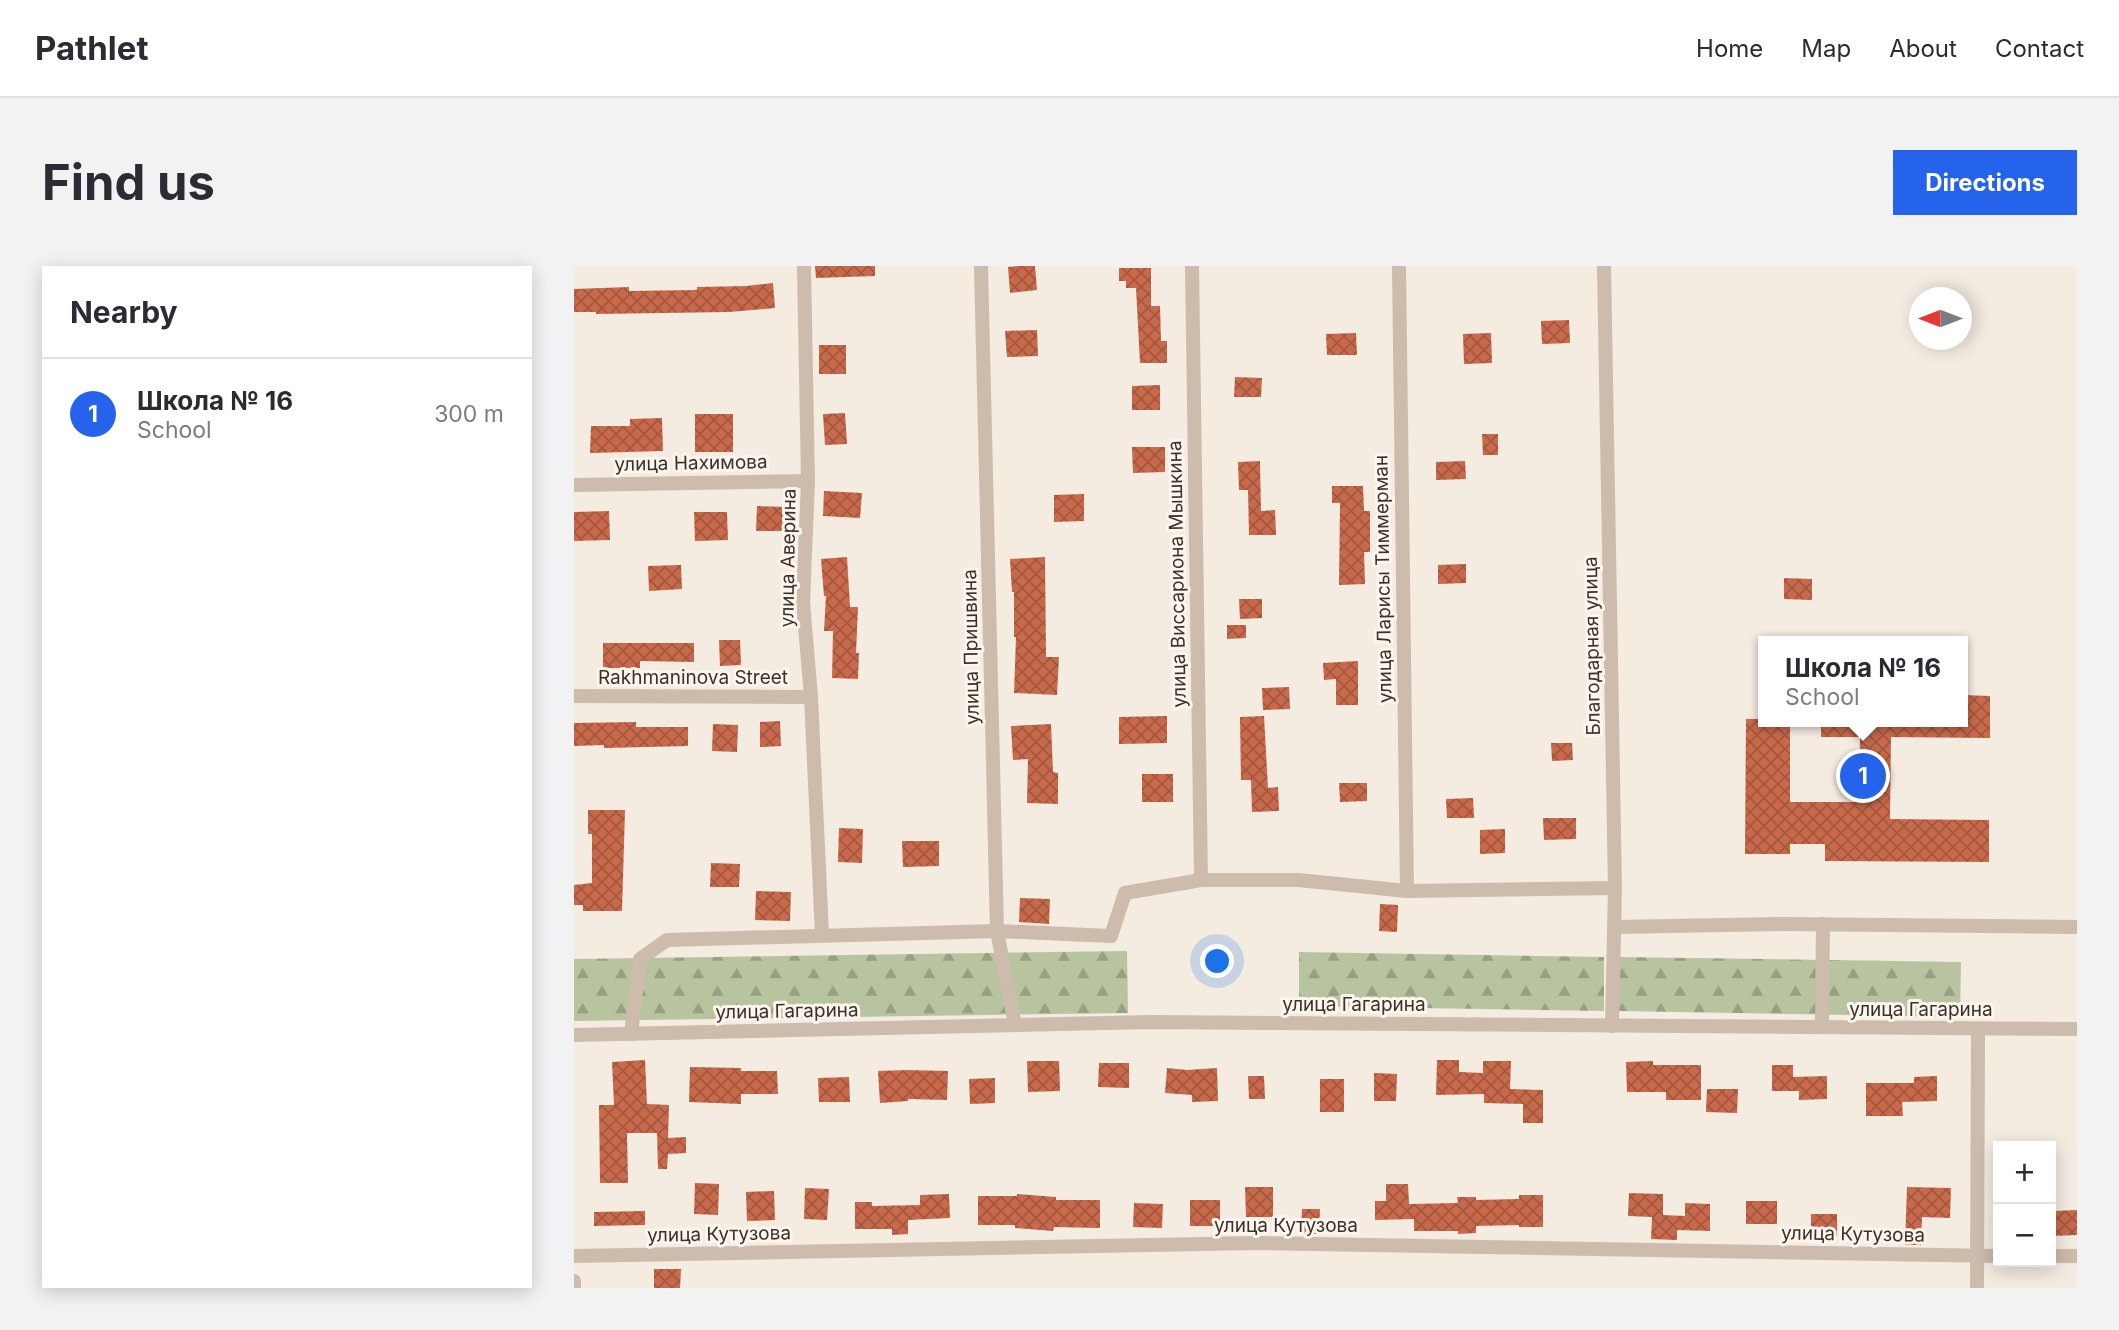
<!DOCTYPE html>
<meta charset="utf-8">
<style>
:root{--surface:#fff;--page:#f2f2f3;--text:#2b2b33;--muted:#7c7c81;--line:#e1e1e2;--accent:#2563eb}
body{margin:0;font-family:Inter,sans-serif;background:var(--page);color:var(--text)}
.controls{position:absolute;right:21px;bottom:21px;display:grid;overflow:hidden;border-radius:0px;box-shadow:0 4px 18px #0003}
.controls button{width:63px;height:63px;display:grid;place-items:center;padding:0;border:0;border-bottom:2px solid var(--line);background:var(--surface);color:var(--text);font:35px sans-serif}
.compass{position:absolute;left:1335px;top:21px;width:63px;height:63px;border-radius:50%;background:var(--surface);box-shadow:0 4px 18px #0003;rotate:270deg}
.you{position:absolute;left:644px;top:696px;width:24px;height:24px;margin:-18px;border:5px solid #fff;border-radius:50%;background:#1a73e8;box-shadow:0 0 0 10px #1a73e833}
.badge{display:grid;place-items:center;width:46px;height:46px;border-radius:50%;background:var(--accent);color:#fff;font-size:23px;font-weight:700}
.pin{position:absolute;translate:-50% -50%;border:4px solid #fff;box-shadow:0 2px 7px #0006}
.popup{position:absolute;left:1184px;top:370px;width:210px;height:91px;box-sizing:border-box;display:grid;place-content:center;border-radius:0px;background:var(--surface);filter:drop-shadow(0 2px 5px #0005);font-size:23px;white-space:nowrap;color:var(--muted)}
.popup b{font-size:26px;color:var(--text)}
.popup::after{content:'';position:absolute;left:50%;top:100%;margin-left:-14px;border:14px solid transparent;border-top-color:var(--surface)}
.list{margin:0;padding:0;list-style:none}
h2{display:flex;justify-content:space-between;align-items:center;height:91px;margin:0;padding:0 28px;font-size:30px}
h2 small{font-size:23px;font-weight:400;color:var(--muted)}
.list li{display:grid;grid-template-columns:46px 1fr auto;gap:21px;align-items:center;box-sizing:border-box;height:112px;padding:0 28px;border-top:2px solid var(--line)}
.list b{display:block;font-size:26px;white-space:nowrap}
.list p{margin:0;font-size:23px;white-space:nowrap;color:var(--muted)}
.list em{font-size:23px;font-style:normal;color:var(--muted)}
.map{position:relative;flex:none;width:1503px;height:1022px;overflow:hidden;border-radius:0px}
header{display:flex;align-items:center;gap:42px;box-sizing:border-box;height:98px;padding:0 35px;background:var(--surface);border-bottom:2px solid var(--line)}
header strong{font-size:33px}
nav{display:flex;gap:38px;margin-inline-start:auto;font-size:24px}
.intro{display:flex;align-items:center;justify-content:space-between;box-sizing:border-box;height:168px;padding:0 42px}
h1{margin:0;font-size:49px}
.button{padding:18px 32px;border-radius:0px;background:var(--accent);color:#fff;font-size:24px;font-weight:700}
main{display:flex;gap:42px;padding:0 42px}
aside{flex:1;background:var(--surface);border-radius:0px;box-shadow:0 4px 18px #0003}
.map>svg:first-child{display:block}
</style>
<header>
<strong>Pathlet</strong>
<nav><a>Home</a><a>Map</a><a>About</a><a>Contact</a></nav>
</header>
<div class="intro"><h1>Find us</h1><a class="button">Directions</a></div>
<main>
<aside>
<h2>Nearby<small></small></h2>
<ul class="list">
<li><span class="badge">1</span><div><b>Школа № 16</b><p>School</p></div><em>300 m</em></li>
</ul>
</aside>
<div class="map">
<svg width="1503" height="1022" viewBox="0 0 1503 1022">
<defs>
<pattern id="forest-firs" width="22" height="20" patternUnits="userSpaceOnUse" patternTransform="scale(1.75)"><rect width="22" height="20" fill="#b8c4a0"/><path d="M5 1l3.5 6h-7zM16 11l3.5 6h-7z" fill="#97a083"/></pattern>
<pattern id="building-cross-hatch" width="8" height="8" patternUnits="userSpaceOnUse" patternTransform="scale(1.75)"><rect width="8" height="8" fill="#c8694b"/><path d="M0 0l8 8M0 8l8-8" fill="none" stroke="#a4573f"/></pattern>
</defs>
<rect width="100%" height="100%" fill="#f4ebe1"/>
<g fill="url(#forest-firs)">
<polygon points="553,685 554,747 0,755 0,693"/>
<polygon points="725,686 1030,691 1030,745 725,740"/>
<polygon points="1044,691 1387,696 1386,751 1045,745"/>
</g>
<g fill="url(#building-cross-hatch)">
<polygon points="241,0 301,0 301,10 242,12"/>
<polygon points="443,0 461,0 463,24 436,27 434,1"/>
<polygon points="545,2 577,2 577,40 586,40 587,75 593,75 593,97 566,97 562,22 552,22 552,15 545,15"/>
<polygon points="199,17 201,42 155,46 22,48 22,46 0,46 0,23 55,21 55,25 123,24 123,21 172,20"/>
<polygon points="995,54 996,77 968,78 967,55"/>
<polygon points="463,64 464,90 433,91 431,65"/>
<polygon points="782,67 783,89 753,89 752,68"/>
<polygon points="917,67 918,97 890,98 889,68"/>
<rect x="245" y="79" width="27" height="29"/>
<polygon points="661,111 688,112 687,131 660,131"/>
<polygon points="586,119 586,144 558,144 558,120"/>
<polygon points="271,147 273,178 251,179 249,148"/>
<rect x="121" y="148" width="38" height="38"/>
<polygon points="88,152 89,185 16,187 17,160 56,160 56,153"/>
<polygon points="908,168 924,168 924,189 909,189"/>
<polygon points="558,181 591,181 591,206 559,207"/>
<polygon points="686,195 687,245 701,244 702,269 675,269 674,224 665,224 664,196"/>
<polygon points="891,195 892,213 862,214 862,196"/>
<polygon points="758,220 789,220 790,245 796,245 796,286 790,286 791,318 765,319 766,237 758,237"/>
<polygon points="250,225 288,227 286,252 249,250"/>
<polygon points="510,228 510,255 480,256 480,229"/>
<polygon points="183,240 213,241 213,265 182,265"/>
<polygon points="35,245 36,274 0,275 0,246"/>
<polygon points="120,246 153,246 154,274 121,275"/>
<polygon points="273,291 276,341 284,341 282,387 285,387 284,413 258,412 259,365 250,365 252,330 250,330 247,293"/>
<polygon points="471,291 472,391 485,391 483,429 440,427 442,371 440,371 440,326 438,326 436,293"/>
<polygon points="892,298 892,317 864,318 864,299"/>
<polygon points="107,299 108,323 75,325 74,300"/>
<polygon points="1210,312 1238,313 1238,334 1210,333"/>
<polygon points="665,333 688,333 688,352 666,353"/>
<polygon points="653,359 672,359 672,372 653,373"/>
<polygon points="145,374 166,374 167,399 146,400"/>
<polygon points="29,377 120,377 120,396 66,395 66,402 29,402"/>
<polygon points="784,395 784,439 762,439 762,413 750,414 749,397"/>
<polygon points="715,421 716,443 689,444 688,422"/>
<polygon points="1389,429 1416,430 1416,472 1317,471 1316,553 1415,554 1415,596 1251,595 1251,578 1216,578 1216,588 1171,588 1172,453 1189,453 1189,456 1216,456 1216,536 1285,536 1286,471 1247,471 1247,456 1389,456"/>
<polygon points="593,450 593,477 545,478 545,451"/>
<polygon points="690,450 694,522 704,521 705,545 678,546 677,514 667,514 666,451"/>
<polygon points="206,455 207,480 186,481 186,456"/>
<polygon points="62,456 62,461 114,461 114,480 30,482 30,479 0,480 0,457"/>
<polygon points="139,458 164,459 163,486 138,485"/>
<polygon points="477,458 479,506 484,507 484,538 453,537 454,493 439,494 437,460"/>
<polygon points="977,477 998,477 999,494 978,495"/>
<rect x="568" y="508" width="31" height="28"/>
<polygon points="765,517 793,517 793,535 766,536"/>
<polygon points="899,532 900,552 873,552 872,533"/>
<polygon points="14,544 51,544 48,645 9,645 9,639 0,639 0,619 18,617 18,568 14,568"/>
<polygon points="969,552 1002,552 1002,573 970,574"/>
<polygon points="265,562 289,563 288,597 264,596"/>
<polygon points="931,563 931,587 906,588 906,564"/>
<polygon points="328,575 365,575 365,600 329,601"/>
<polygon points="137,597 166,598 165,621 136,621"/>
<polygon points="182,625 217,626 216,655 181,654"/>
<polygon points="446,632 476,633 475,658 445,656"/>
<polygon points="806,638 824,639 823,666 805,665"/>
<polygon points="71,794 73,838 95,839 94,872 112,871 112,887 94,888 93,903 84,903 83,867 53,867 54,917 26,917 25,839 40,839 38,796"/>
<polygon points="863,794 885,794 885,806 909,807 909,795 937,795 936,823 969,824 969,857 949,857 949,838 910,837 910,828 862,829"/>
<polygon points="453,795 485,795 486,825 454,826"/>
<polygon points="1079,795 1079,799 1127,799 1127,834 1092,834 1092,826 1053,826 1052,796"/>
<polygon points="525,797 555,797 555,822 524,821"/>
<polygon points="1198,799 1219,799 1219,811 1253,810 1253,833 1225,834 1225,825 1198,825"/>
<polygon points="116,801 167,802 167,805 203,805 204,828 167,828 167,838 115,836"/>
<polygon points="593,802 613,804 643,802 644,835 618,836 618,829 591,827"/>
<polygon points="333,804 374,805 373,834 334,833 334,835 306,837 304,805"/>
<polygon points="800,807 823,808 822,835 800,835"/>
<polygon points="674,810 690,810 691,833 675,833"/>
<polygon points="1363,810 1363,835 1328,836 1329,850 1292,850 1292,817 1340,817 1340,811"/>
<polygon points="275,811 276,836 245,836 244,812"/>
<polygon points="421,812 421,837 396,838 395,813"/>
<rect x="746" y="813" width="24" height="33"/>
<polygon points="1133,823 1164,823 1163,847 1132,846"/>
<polygon points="121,917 145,918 144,949 120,948"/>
<polygon points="812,918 834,918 835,938 884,937 883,931 902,931 902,934 945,933 945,929 969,929 969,961 945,961 945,959 902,960 902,967 884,968 884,965 840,965 840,953 801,954 801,935 812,935"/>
<polygon points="671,921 699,921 699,951 672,951"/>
<polygon points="1333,921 1377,922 1376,952 1348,951 1347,979 1331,979"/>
<polygon points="231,922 255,923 253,954 230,953"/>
<polygon points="200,925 201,954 173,955 172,926"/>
<polygon points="1055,927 1089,928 1089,949 1111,950 1111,937 1136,938 1136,965 1103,964 1103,974 1077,973 1078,951 1054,950"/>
<polygon points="375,928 376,952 334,954 334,968 318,969 318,963 281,963 281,936 298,936 298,940 346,939 346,929"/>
<polygon points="443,928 482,931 482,934 526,934 526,962 480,961 479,965 441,962 441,959 404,959 404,930 443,930"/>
<rect x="616" y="934" width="30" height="26"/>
<rect x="1172" y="935" width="31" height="23"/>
<polygon points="560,937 589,938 588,962 559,961"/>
<polygon points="728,943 746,943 745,968 727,968"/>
<polygon points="1503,944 1503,969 1479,970 1478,945"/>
<polygon points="71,945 71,959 20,960 20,946"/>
<polygon points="1237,948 1263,948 1263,970 1237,969"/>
<polygon points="80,1003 107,1003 106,1022 80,1022"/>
</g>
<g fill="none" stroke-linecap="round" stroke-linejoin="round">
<g stroke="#cdbbac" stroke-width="14">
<polyline points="230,0 234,215 229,336 237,431 248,668"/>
<polyline points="407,0 423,665 441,759"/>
<polyline points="618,0 627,614"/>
<polyline points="825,0 833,625"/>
<polyline points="1030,0 1041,622 1038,760"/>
<polyline points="0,219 234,215"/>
<polyline points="0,430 237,431"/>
<polyline points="1041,661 1211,658 1503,661"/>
<polyline points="1248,761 1249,658"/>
<polyline points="57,768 66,693 93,674 423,665 537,670 551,627 627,614 724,614 833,625 1041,622"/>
<polyline points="0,769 576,756 1503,763"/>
<polyline points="0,990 682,977 1424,990"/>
<polyline points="1477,990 1503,990"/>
<polyline points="0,1015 0,1022"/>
<polyline points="1403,1022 1404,763"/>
</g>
</g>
<g text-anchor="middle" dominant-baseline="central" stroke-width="6" stroke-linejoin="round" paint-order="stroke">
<g font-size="19" fill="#3b302b" stroke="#fbf5ee">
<text transform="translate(117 197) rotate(-1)">улица Нахимова</text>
<text transform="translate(214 292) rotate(-89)">улица Аверина</text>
<text transform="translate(603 308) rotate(-91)">улица Виссариона Мышкина</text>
<text transform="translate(809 313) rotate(-91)">улица Ларисы Тиммерман</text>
<text transform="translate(1018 380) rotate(-91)">Благодарная улица</text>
<text transform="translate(397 381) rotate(-91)">улица Пришвина</text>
<text x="119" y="411">Rakhmaninova Street</text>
<text x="780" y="738">улица Гагарина</text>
<text x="1347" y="743">улица Гагарина</text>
<text transform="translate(213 745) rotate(-1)">улица Гагарина</text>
<text x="712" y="959">улица Кутузова</text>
<text transform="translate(145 968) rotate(-1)">улица Кутузова</text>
<text transform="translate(1279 968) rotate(1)">улица Кутузова</text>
</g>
</g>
</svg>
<div class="controls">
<button>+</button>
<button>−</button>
</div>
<svg class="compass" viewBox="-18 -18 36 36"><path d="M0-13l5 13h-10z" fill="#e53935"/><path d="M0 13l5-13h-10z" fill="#7c7c81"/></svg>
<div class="you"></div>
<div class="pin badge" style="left:1289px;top:510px">1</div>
<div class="popup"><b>Школа № 16</b>School</div>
</div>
</main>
